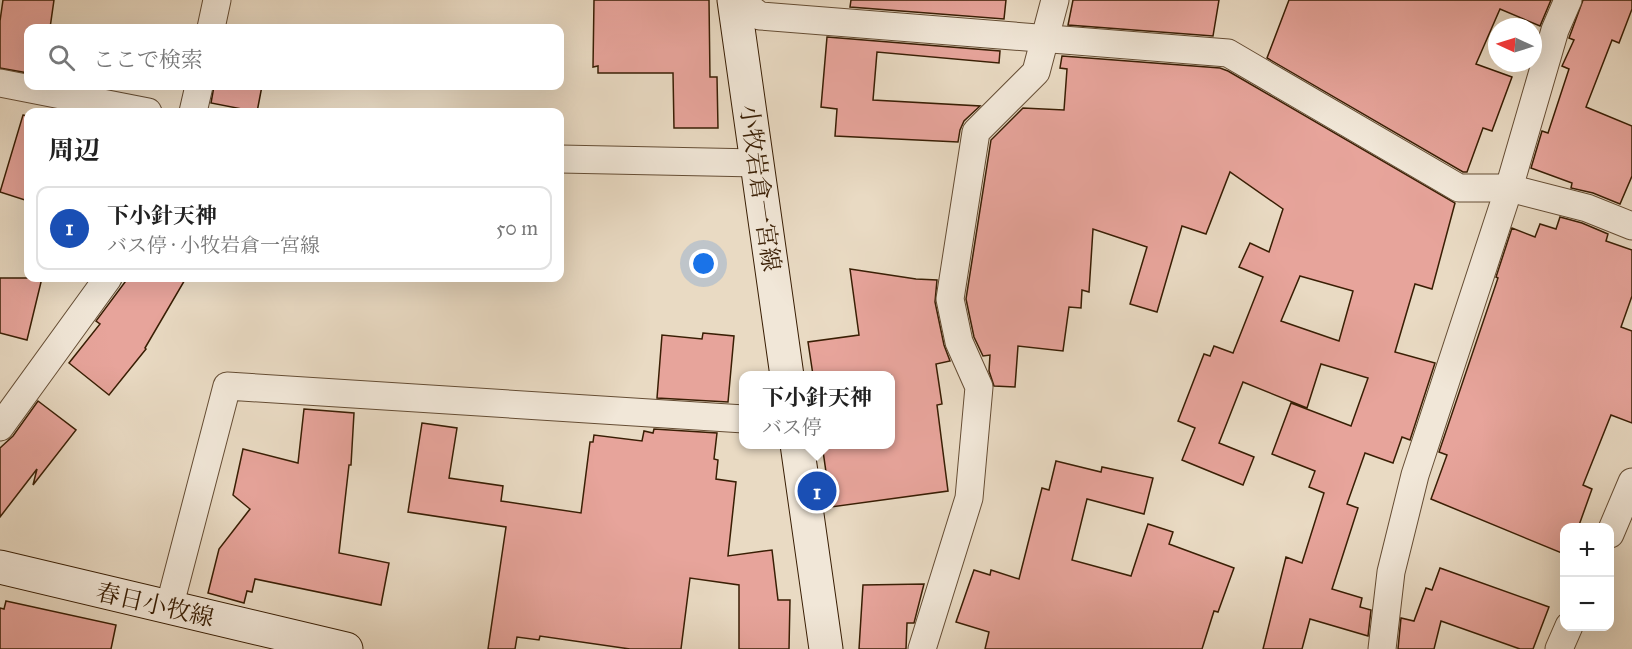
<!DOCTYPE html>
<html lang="ja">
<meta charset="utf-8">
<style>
:root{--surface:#fff;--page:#f6f6f6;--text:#222;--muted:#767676;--line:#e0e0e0;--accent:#2563eb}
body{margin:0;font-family:"IM FELL Great Primer","Noto Serif JP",serif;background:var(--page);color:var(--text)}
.controls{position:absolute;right:18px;bottom:18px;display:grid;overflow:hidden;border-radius:12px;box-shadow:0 6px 24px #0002}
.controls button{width:54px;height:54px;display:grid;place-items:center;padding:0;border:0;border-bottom:2px solid var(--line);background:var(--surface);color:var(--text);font:30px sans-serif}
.compass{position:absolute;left:1488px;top:18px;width:54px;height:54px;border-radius:50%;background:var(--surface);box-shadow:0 6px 24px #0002;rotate:274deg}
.you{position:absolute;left:704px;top:264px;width:21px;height:21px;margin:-15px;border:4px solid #fff;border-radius:50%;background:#1a73e8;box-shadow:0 0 0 9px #1a73e833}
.badge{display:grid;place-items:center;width:39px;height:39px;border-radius:50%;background:var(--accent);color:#fff;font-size:20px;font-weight:700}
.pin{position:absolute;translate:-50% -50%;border:3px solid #fff;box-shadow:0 2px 6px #0006}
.popup{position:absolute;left:739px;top:371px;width:156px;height:78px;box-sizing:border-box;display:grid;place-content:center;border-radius:12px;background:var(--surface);filter:drop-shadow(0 2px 4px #0005);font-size:20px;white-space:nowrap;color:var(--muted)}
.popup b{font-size:22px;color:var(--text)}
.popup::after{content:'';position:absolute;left:50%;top:100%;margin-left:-12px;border:12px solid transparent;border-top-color:var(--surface)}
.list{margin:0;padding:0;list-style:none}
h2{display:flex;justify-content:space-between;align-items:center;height:78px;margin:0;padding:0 24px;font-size:26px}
h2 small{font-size:20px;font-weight:400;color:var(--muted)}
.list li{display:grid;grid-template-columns:39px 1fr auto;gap:18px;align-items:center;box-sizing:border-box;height:84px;margin:0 12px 12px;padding:0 12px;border:2px solid var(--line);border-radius:12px}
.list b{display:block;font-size:22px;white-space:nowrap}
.list p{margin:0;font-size:20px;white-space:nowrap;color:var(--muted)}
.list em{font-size:20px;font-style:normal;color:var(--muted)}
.icon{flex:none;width:33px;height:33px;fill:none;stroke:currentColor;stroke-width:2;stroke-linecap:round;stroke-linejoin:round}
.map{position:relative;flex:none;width:1632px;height:649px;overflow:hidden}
.search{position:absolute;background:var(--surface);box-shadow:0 6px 24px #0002;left:24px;top:24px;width:540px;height:66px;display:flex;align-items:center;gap:15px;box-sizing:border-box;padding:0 21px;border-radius:12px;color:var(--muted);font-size:22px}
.panel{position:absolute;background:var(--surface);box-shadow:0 6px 24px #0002;left:24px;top:108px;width:540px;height:174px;border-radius:12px}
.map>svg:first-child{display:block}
</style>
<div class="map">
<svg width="1632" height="649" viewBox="0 0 1632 649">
<rect width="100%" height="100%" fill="#e9dac3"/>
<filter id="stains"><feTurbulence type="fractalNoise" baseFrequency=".00333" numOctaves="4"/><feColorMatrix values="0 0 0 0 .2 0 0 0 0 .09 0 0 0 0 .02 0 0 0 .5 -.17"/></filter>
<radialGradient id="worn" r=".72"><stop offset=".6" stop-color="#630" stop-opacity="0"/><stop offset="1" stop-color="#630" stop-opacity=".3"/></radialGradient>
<g fill="#e7a49b" stroke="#391e04" stroke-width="1.5" fill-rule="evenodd">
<polygon points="3,0 54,0 50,28 28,28 28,73 0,68 0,21"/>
<polygon points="594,0 709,0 710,77 717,77 718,128 674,128 673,73 598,73 598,66 593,67"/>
<polygon points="851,0 1006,0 1004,19 850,7"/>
<polygon points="1073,0 1219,0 1213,36 1068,25"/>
<polygon points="1289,0 1551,0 1540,26 1500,9 1476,64 1512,77 1492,131 1483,128 1467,172 1463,172 1267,58"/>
<polygon points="1583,0 1632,0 1632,9 1619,43 1612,40 1586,107 1632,126 1632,176 1620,204 1593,193 1571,188 1572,183 1531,168 1542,131 1548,133 1569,69 1562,66 1574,40 1569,38"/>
<polygon points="827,37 1000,51 999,63 877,52 873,100 980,106 964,121 960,130 958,142 835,136 837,109 821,107"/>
<path d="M1062,56L1220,68L1228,71L1455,203L1432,289L1415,284L1395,352L1435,363L1410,440L1402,437L1393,463L1365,453L1347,504L1358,508L1332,589L1362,598L1360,607L1371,610L1368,636L1310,619L1302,649H1263L1286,557L1302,563L1324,493L1309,487L1315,471L1272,454L1291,403L1351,426L1368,378L1321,364L1307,408L1243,382L1219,443L1254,457L1243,485L1182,460L1195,428L1178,421L1204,354L1210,356L1214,346L1233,353L1263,277L1239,267L1250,243L1269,252L1283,209L1230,172L1206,234L1182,226L1157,312L1130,304L1147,247L1093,229L1089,292L1082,290L1081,308L1069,307L1063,351L1018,346L1015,387L994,386L989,371L990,355L983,356L974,337L966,299L991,140L1023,108L1064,110L1067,69L1060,68ZM1300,276L1353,291L1339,341L1281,321Z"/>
<polygon points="214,86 262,86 257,112 211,103"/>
<polygon points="23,115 28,116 28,201 0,192"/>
<polygon points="1560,217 1582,223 1608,234 1606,241 1632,250 1632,296 1621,327 1632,331 1632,423 1611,415 1583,485 1592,489 1578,528 1564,528 1564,554 1431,499 1447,455 1439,452 1498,278 1496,277 1512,228 1535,237 1540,224 1556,229"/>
<polygon points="850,269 916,279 937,280 935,302 944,345 950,361 936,364 942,404 937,405 948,491 831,507 822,444 891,444 891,375 813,375 808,342 859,335"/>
<polygon points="0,278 42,278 27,340 0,333"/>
<polygon points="128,278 186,278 145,348 146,349 109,395 69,363 100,324 96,321"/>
<polygon points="703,333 734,336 728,402 657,398 662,335 702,339"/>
<polygon points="38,401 76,430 33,485 37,469 0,517 0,448 13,436"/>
<polygon points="304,409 354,413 351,465 349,465 339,553 389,563 381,605 255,579 252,592 247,591 244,603 208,593 219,549 250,509 233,495 243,449 298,463"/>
<polygon points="422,423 457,428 449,478 503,486 501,501 581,513 590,442 593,442 594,435 642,441 644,431 653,433 654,429 717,433 714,459 718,460 716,479 736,482 728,556 772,550 778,600 790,600 789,649 739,649 739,585 690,578 681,649 630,649 540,636 539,640 517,637 515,649 488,649 506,527 408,512"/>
<polygon points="1056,461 1101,472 1102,467 1153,478 1144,514 1087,499 1072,560 1131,576 1148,524 1173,532 1169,544 1234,568 1218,612 1214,611 1202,649 985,649 989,632 956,622 974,570 990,575 991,570 1019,579 1042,488 1049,490"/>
<polygon points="1440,568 1549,607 1533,649 1520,649 1441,621 1434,649 1398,649 1401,618 1414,621 1426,588 1432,590"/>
<polygon points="924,584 914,623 907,623 906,649 859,649 863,585"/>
<polygon points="6,601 116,625 111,649 0,649 0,608 4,609"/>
</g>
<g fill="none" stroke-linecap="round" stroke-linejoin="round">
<g stroke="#654d34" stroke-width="29">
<g id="minor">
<polyline points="739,0 760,16 1228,53 1459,188 1509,188 1587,208 1632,226"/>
<polyline points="211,28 217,0"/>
<polyline points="0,83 148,112"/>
<polyline points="193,112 199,86"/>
<polyline points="560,159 757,163"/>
<polyline points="0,427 108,278"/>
<polyline points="1610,534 1632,482"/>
<polyline points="169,608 227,386 744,419"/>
<polyline points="922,649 969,498 979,387 959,342 950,299 976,132 1036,72 1055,0"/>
<polyline points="1382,649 1391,572 1415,475 1509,188 1555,30 1568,0"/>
<polyline points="1559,649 1569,626"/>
</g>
</g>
<g stroke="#391e04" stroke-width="35">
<g id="secondary">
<polyline points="734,0 787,376"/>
<polyline points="797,444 826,649"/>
<polyline points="0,567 346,649"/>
</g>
</g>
<use href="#minor" stroke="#f1e7d8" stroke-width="27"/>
<use href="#secondary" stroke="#f1e7d8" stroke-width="33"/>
</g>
<g text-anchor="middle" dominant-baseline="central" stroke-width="5" stroke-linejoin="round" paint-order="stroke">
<g font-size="24" fill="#391e04" stroke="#f1e7d8">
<text transform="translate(760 188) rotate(82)">小牧岩倉一宮線</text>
<text transform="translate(155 605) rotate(13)">春日小牧線</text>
</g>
</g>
<rect width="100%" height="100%" filter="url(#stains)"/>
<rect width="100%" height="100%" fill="url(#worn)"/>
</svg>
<div class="controls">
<button>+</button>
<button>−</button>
</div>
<svg class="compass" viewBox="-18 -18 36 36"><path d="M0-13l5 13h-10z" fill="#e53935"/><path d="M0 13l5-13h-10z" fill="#767676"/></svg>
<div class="you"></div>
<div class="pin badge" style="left:817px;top:491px;background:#1a4fb4">1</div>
<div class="popup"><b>下小針天神</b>バス停</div>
<div class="search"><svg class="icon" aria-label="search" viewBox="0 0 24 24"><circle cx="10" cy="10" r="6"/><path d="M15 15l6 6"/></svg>ここで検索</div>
<section class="panel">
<h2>周辺<small></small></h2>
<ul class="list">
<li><span class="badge" style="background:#1a4fb4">1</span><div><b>下小針天神</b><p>バス停 · 小牧岩倉一宮線</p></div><em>50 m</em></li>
</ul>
</section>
</div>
